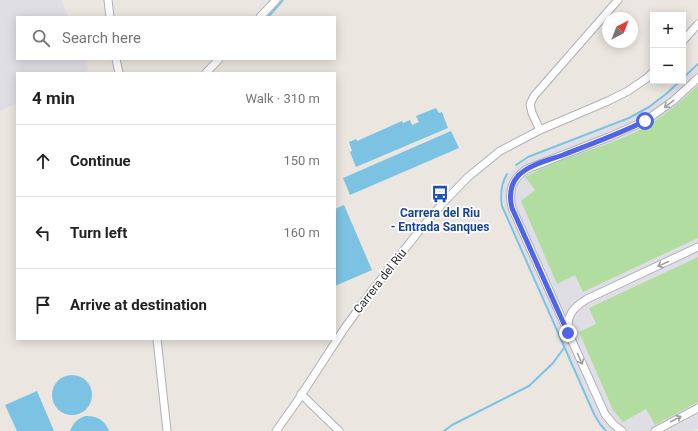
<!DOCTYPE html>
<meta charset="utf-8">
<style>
:root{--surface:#fff;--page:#f2f2f2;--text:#222;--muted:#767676;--line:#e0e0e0}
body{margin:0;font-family:Roboto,sans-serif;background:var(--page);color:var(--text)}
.controls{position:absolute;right:12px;top:12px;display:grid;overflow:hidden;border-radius:0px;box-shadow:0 2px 10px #0003}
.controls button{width:36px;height:36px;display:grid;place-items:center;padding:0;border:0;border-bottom:1px solid var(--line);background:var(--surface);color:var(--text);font:20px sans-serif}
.compass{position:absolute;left:602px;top:12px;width:36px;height:36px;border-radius:50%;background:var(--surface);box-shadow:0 2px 10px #0003;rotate:42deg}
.stop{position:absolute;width:12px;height:12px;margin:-9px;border:3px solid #4e64e9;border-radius:50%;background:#fff}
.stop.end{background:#4e64e9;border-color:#fff;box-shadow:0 1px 4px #0008}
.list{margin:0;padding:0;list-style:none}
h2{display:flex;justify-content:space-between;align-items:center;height:52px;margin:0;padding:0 16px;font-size:17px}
h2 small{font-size:13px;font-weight:400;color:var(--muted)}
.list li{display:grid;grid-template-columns:26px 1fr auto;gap:12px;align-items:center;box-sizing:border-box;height:72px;padding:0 16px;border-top:1px solid var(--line)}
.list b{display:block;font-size:15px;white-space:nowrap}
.list em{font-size:13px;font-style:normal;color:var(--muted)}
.icon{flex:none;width:22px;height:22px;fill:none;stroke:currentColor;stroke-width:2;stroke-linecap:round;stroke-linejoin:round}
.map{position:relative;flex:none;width:698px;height:431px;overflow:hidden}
.search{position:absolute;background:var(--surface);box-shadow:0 2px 10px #0003;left:16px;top:16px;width:320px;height:44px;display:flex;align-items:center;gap:10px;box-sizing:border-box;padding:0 14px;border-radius:0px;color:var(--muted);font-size:15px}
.panel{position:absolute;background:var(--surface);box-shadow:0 2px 10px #0003;left:16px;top:72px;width:320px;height:268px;border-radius:0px}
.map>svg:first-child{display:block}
</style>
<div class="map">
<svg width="698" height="431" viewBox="0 0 698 431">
<rect width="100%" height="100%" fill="#ebe6df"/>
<g fill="#e0dee5">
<polygon points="0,0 61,0 68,17 17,17 17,59 85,59 89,70 83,73 17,73 17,103 0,111"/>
<polygon points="698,66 698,429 694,431 608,431 601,423 597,418 506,213 503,201 503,189 504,183 511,171 521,163 533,157 620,123 632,118 649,108 667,95 683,81"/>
</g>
<g fill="#b2dda0">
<path d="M698,85V238L583,292L575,275L557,284L521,201L535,190L525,177C557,159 593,151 627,136C654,124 677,106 698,85Z"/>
<polygon points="698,257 698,402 655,425 646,409 623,422 616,414 613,410 579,332 596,324 589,308"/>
</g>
<g fill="#7cc3e3">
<polygon points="436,108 439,113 442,112 448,128 356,167 350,152 352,151 349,142 356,139 357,141 402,121 403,123 410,120 412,125 419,122 416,116"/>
<polygon points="451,131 459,148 350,195 343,178"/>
<polygon points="344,205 372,270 335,286 335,209"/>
<circle cx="72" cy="395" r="20"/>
<polygon points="37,391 54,431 17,431 5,405"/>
<path d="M85,416C96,415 105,420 109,431H70C73,423 77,419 85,416Z"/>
</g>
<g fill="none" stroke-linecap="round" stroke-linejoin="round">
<g stroke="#7cc3e3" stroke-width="2">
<polyline points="268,17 283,0"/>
<polyline points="683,78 698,64"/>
<polyline points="516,165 528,157 629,118 649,107 666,94 680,81"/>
<path d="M507,174C501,184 500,194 502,206L594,414L600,424L606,431"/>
<polyline points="444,431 452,425 529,386 553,363 564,348"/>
</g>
<g stroke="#afb0ba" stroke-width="9">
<g id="minor">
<polyline points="108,0 110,17"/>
<polyline points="260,17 276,0"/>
<polyline points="683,41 698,24"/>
<polyline points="116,59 119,73"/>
<polyline points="206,73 219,59"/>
<polyline points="540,130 532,113 530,104 534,96 618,0"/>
<path d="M568,330C567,314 574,307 587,299L698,247"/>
<polyline points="157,339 167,431"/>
<polyline points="301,394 339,431"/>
<polyline points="276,431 296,403 344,329 371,292 423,226 444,202 468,177 500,151 540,130 608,101 628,91 647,78 653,72"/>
<path d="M622,431L613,424L605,414L512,208C508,190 512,179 527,169L609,137L645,121L673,101L698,78"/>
<polyline points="655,431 698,408"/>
</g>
</g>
<use href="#minor" stroke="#fff" stroke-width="7"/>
</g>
<defs><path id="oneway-shaft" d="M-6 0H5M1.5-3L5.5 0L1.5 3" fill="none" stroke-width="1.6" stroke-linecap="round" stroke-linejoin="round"/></defs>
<g stroke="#a0a0a0">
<use href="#oneway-shaft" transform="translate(669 104) rotate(142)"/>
<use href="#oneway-shaft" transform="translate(663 264) rotate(155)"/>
<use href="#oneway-shaft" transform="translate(580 359) rotate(66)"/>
<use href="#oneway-shaft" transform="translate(676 419) rotate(-28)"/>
</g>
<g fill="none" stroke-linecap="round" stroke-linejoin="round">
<path stroke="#4e64e9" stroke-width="5" d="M568,333L512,208C509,196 510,185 518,176C528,165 549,160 563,155C591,144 619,134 645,121"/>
</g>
<defs>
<g id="bus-bare" transform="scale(1.38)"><path d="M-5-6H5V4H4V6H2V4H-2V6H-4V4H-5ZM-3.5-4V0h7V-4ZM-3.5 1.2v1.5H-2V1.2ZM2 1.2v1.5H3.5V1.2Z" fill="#1a4fb4" stroke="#fff" stroke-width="2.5" paint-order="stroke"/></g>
</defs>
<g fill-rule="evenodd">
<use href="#bus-bare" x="440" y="194"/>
</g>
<g text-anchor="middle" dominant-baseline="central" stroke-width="3.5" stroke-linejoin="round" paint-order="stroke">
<g font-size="12" font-weight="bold" fill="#164399" stroke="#fff">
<text x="440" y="213">Carrera del Riu<tspan x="440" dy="14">- Entrada Sanques</tspan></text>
</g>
<g font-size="12" fill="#2b2b2b" stroke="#fff">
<text transform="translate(380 281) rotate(-52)">Carrera del Riu</text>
</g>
</g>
</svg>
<div class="controls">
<button>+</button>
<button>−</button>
</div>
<svg class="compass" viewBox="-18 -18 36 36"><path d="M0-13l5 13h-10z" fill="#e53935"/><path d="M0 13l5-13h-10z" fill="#767676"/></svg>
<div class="stop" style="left:645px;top:121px"></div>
<div class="stop end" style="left:568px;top:333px"></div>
<div class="search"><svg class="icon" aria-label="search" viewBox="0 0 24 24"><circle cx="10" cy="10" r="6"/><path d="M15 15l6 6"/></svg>Search here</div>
<section class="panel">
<h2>4 min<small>Walk · 310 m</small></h2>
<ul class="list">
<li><svg class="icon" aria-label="ahead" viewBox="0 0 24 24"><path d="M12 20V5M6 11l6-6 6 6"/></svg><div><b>Continue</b></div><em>150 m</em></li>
<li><svg class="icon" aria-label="left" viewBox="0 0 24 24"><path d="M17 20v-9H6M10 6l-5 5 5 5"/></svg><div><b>Turn left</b></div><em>160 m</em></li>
<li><svg class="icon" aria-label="arrive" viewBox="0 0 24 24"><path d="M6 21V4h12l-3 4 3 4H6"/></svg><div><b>Arrive at destination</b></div></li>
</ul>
</section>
</div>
